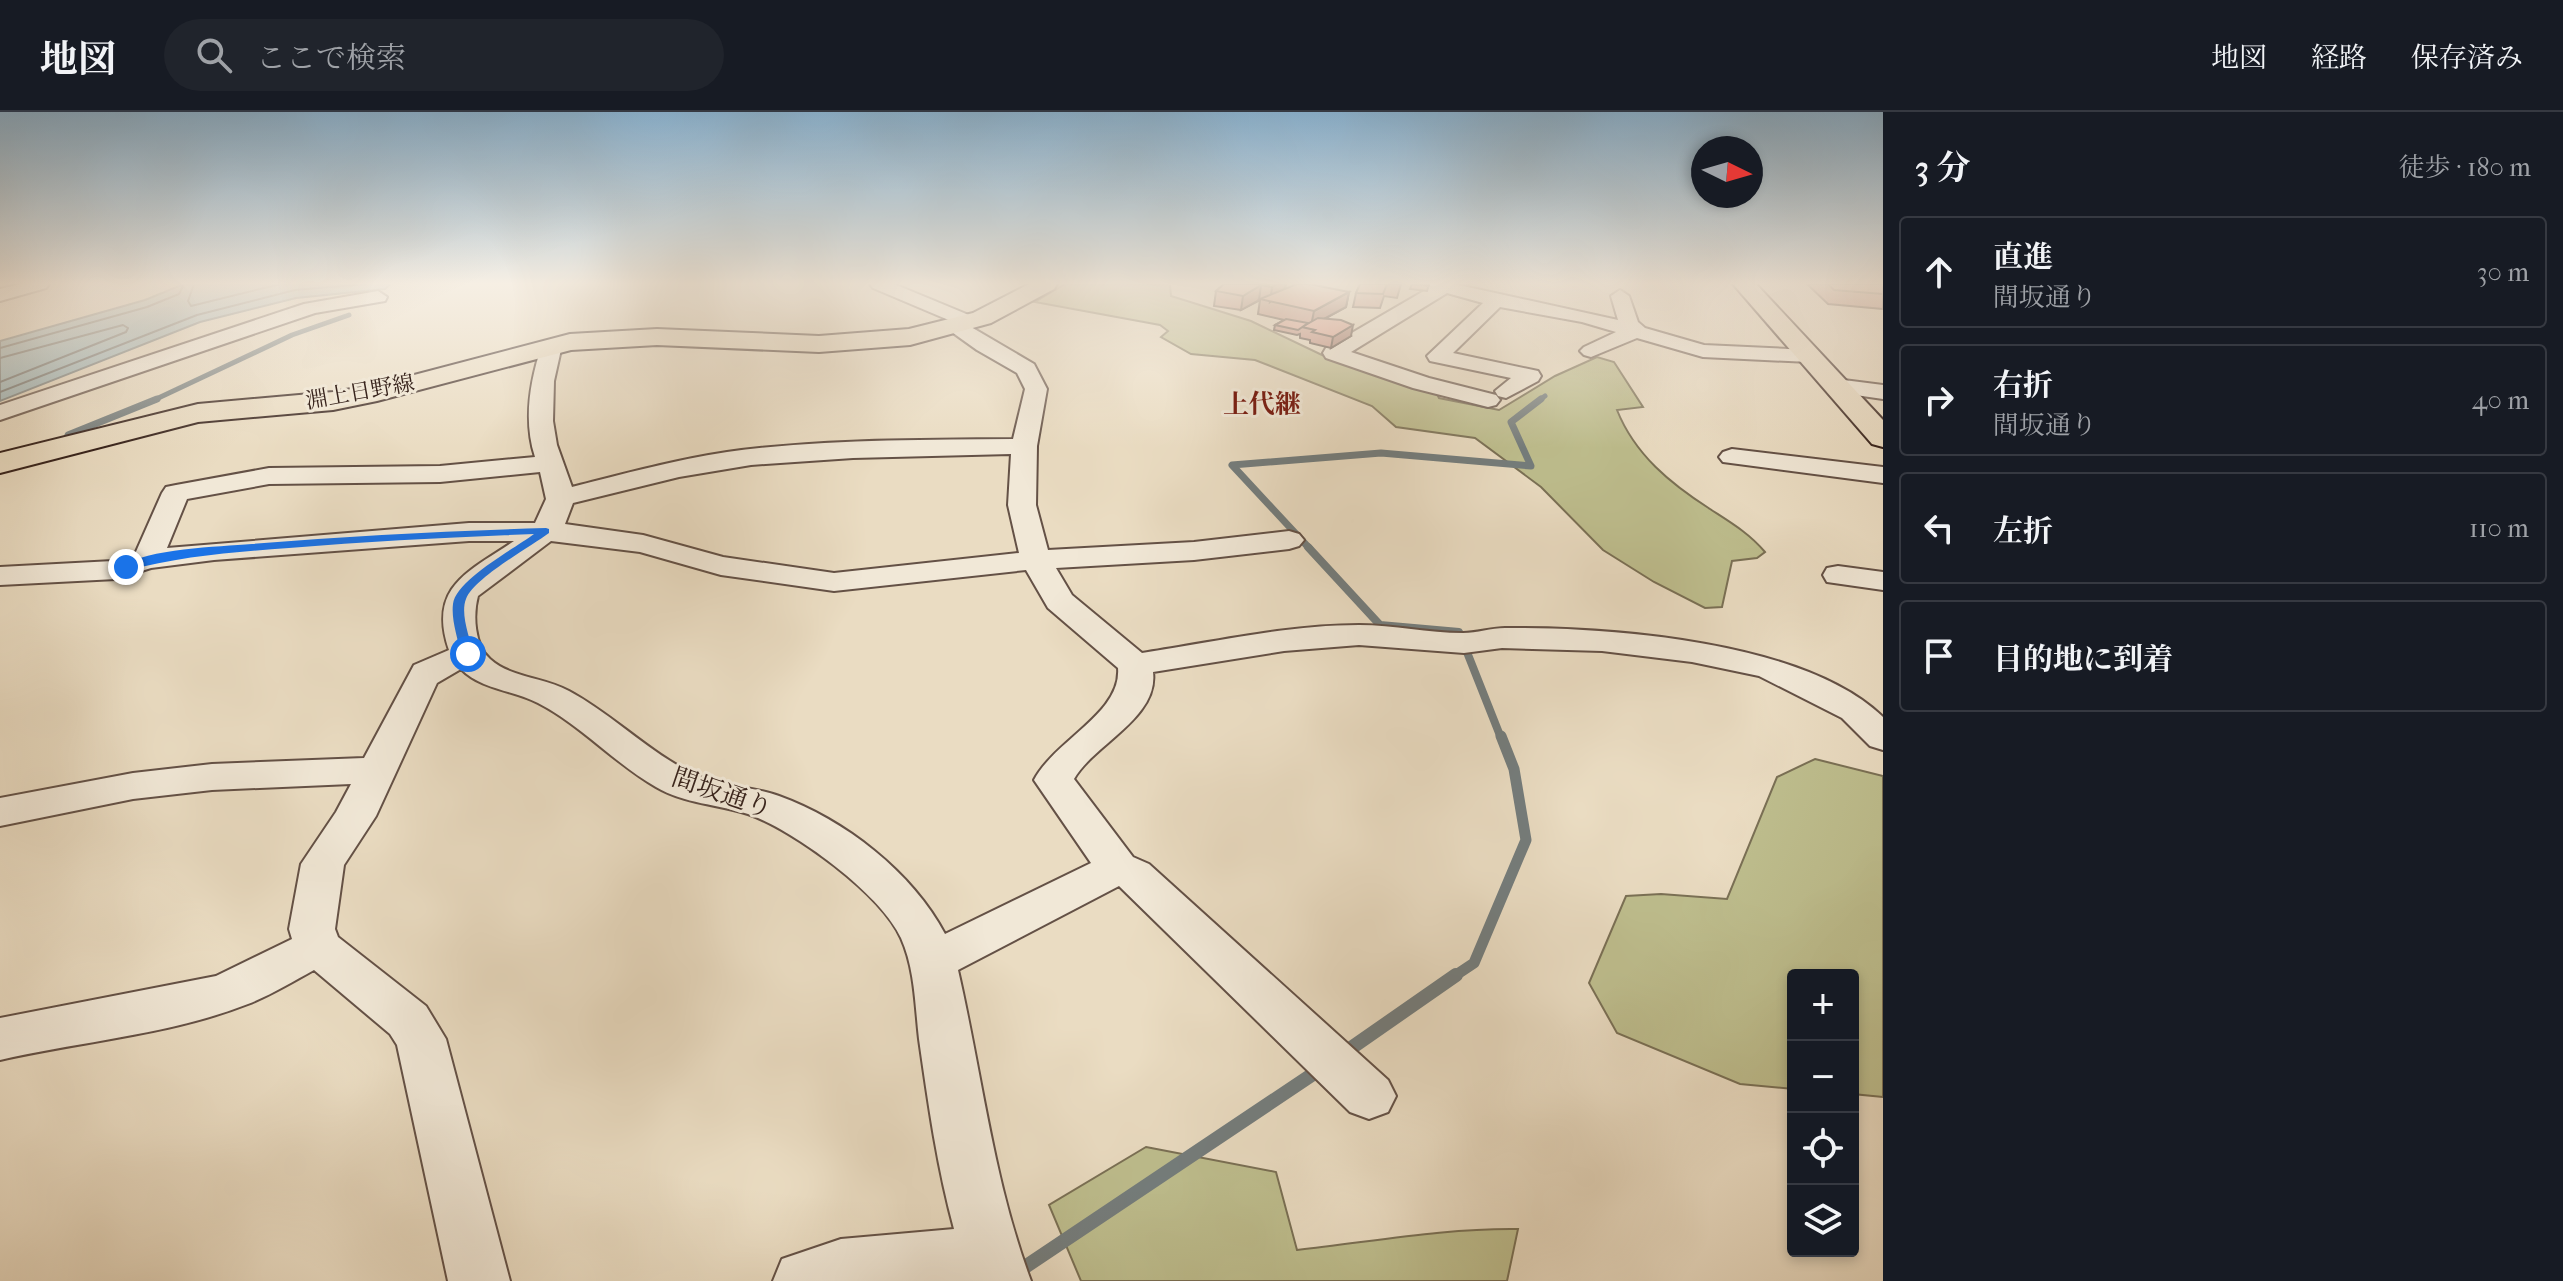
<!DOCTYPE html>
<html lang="ja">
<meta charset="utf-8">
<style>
:root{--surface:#171b24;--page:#20242c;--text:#f1f3f6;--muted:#9ea1a6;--line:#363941}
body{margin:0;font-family:"IM FELL French Canon","Noto Serif JP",serif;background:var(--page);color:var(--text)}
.controls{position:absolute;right:24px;bottom:24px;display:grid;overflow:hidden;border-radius:8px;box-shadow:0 4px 12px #0003}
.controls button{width:72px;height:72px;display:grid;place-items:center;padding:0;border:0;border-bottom:2px solid var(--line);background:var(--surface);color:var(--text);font:40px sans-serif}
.compass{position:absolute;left:1691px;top:24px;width:72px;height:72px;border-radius:50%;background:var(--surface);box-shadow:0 4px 12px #0003;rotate:95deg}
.stop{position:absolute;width:24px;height:24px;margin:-18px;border:6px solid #1a73e8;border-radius:50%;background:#fff}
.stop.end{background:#1a73e8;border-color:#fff;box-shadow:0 2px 8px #0008}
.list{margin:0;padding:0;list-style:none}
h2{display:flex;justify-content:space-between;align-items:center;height:104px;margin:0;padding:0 32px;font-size:34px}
h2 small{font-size:26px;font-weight:400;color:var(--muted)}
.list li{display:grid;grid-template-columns:52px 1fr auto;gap:24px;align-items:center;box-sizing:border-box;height:112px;margin:0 16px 16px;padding:0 16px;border:2px solid var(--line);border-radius:8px}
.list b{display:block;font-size:30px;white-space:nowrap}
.list p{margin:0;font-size:26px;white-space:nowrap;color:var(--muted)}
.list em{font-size:26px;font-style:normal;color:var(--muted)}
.icon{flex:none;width:44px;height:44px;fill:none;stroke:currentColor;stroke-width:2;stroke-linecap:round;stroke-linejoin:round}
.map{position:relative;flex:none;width:1883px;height:1169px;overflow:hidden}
header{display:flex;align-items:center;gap:48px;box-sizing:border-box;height:112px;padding:0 40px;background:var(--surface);border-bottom:2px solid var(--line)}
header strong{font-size:38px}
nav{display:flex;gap:44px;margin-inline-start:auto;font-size:28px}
.search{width:560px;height:72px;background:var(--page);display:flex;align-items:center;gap:20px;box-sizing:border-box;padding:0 28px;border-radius:44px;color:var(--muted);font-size:30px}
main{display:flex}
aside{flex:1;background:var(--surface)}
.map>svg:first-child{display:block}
</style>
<header>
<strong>地図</strong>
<div class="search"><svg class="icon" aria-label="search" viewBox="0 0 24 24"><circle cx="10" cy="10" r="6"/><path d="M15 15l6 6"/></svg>ここで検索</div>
<nav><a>地図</a><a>経路</a><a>保存済み</a></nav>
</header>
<main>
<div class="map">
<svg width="1883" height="1169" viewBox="0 0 1883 1169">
<rect width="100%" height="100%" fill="#eadcc2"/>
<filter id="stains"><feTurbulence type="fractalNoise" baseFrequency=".0025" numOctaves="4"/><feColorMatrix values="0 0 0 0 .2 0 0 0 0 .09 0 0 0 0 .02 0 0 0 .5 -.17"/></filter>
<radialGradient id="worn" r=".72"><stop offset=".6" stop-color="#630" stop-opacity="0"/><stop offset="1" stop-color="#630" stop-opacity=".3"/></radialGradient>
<g fill="#bebe8e" stroke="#7a7055" stroke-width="2">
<path d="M1065,172H1170L1171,184L1251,209L1322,243L1436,280L1439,286L1499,298L1555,264L1597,245L1614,250L1643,295L1617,298C1635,343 1671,372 1710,397C1730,410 1749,421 1765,440L1757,446L1732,449L1722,495L1705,496L1654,470L1603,438L1541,375L1475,326L1396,315L1372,294L1255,248L1191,242L1161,225L1168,219L1160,213L1035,190Z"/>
<polygon points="1815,647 1883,664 1883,985 1853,982 1853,863 1793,863 1793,977 1740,972 1617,921 1589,871 1626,784 1661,782 1727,787 1777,665"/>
<path d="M1146,1035L1276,1060L1297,1138C1371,1130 1444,1116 1518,1117L1507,1169H1081L1049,1093Z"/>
</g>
<polygon fill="#9db9be" stroke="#747d7d" stroke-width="2" points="184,172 391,172 385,177 296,186 200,210 0,289 0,229 145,188"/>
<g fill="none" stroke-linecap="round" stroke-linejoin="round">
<g stroke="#6a6e6d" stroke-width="2">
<polyline points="194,172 188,189 191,194 280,172"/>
<polyline points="0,236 147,195 179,182 184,172"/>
<polyline points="0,246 123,213 128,216 126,220 0,270"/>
<polyline points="0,280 197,203 295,178 365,172"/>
</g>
<g stroke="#747d7d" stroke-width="5">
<polyline points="152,289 292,223 349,203"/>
<polyline points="1538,289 1545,284"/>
</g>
<g stroke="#747d7d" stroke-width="7">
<polyline points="67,327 68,323 157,287"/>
<polyline points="1310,437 1232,353 1381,341 1531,354 1511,310 1541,287"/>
</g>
<polyline stroke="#747d7d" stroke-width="8" points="1308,435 1380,513 1459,520 1501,626"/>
<polyline stroke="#747d7d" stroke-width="11" points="1453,865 1474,851 1526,728 1514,657 1501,624"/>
<g stroke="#747d7d" stroke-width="14">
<polyline points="1344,941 1456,863"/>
<polyline points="1004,1169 1322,956"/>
</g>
<g stroke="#645146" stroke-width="4">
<g id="minor">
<polygon points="20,172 49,172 46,176 0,189 0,177"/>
<path d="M870,172H894L976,206L979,210L971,215L1034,252L1047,277L1037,334L1036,393L1048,438L1194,430L1289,419L1299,422L1304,428L1299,434L1289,437L1194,448L1056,456L1072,483L1142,541C1213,530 1287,513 1359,513C1394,513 1428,521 1463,521C1477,521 1491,516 1505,516C1611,515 1805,529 1883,605V638L1870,634L1842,606L1759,564L1692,550L1602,539L1502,536L1464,541L1359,533L1284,539L1153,560C1159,606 1093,633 1074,667L1133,745L1149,752L1388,968L1396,984L1388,1000L1369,1007L1350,1000L1119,774L958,858C982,962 993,1068 1031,1169H773L782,1147L841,1127L954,1117C937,1055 928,990 919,927C915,893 915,857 901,826C881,782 794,718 748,702C717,692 685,692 656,675C614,651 581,613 538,591C513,578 482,578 461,557L437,571L376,704L344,753L335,817L338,825L426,894L446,927L510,1169H448L397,933L390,922L314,858C292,870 271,883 248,892C169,923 82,929 0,948V906L216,864L292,827L289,817L301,752L336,700L351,672L212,678L133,687L0,714V686L133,661L212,652L364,646L414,553L449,538C427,474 470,459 514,429H469L214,448L151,456L116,467L0,473V455L113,449L135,442L162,381L166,375L176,373L269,356L440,354L535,345C523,308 530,269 542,233L552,227L562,233L554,269L553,309L557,333L572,375C623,362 674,348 727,340C821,327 918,328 1013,327L1025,277L1017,261L977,238L949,218L946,214L951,209L873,176ZM1011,342L1008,393L1019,441L834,461L723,445L643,423L565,412L573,391L679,365L751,353L853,346ZM540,360L546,387L535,411H469L167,436L187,387L269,372L440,370ZM551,429L640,440L721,463L834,479L1026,458L1048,496L1118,556C1122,601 1055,628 1034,668L1091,751L945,822C912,760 845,708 779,684C752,674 722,675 696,663C650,642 614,603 569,579C544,565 511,566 490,547C474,533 473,502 478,484Z"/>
<polygon points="1425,172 1454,172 1618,208 1611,184 1620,178 1629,184 1638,210 1645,216 1704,233 1809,238 1820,244 1809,250 1703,245 1637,226 1591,245 1584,243 1580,239 1584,235 1616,220 1582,210 1500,195 1453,241 1538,259 1541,264 1538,269 1506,286 1498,284 1495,279 1511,266 1430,249 1427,244 1483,191 1447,181 1351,240 1429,266 1496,283 1500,288 1496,293 1488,295 1413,276 1326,246 1323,241 1326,236 1429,176"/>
<polygon points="378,179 387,185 385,189 315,201 0,308 0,293 304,192"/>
<polygon points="1836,267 1883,273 1883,287 1828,279 1825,274 1828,269"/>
<polygon points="1732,337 1883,355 1883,371 1723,350 1719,345 1723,340"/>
<polygon points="1838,454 1883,460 1883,478 1827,470 1823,463 1827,456"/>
</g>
</g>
<g stroke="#37231c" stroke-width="4">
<g id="major">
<polygon points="1029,172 1057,172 1054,177 991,211 910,233 819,240 657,233 571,238 377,289 333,298 198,310 0,361 0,341 198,292 333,280 376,273 570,222 657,217 819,224 909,217 973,201"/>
<polygon points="1733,172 1756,172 1883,308 1883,335 1872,332"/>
</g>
</g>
<use href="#minor" fill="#f1e8d7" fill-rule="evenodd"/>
<use href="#major" fill="#eadcc2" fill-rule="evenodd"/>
</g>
<g fill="#c38477" stroke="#37231c" stroke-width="2">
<polygon points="1224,172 1286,172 1285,177 1349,180 1346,195 1324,207 1351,224 1331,236 1310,231 1310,228 1300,226 1300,222 1297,223 1274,218 1275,213 1284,208 1258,202 1260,188 1241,198 1214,194 1216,179"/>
<polygon points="1360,172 1401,172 1397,186 1384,184 1380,196 1353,195 1356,181"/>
<polygon points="1412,172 1429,172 1427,179 1410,177"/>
<polygon points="1807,172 1883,172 1883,197 1828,192"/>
</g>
<g fill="#9f6b61" stroke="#37231c" stroke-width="2">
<polygon points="1277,172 1286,172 1284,179 1270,190 1272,175"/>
<polygon points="1261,173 1259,188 1241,198 1243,184"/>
<polygon points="1349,180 1346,195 1311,214 1314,199"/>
<polygon points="1353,213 1351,224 1331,236 1333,225"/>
</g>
<g fill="#e3998a" stroke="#37231c" stroke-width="2">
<polygon points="1224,172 1277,172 1272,175 1261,173 1243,184 1216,179"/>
<polygon points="1297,172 1309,172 1349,180 1314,199 1260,187"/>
<polygon points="1360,172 1387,172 1383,182 1356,181"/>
<polygon points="1411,172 1429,172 1429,174"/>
<polygon points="1828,172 1883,172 1883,182 1834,178"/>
<polygon points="1318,206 1341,208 1353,213 1333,225 1312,220 1315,218 1302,215"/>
<polygon points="1286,207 1308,211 1298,218 1275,213"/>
</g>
<linearGradient id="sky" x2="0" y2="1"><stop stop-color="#8ab6d7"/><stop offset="0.51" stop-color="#f6efe4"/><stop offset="1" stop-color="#f6efe4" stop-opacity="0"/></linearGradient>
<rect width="1883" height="336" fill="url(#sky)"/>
<path fill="#1a73e8" d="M546,416L549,417V421C530,435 474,466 466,487C460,502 470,527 474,542L468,546L461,542C458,527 451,508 453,492C456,468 514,437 534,422C452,425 371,429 289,436C234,440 180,444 126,459L121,455C148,436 218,435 252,432C350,424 447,419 546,416Z"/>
<g text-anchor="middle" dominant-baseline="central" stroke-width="6" stroke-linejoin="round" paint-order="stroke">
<g font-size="22" fill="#37231c" stroke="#f1e8d7">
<text transform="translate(360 280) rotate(-10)">淵上日野線</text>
</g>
<g font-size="26" font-weight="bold" fill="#7a1f14" stroke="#f1e8d7">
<text x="1262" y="292">上代継</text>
</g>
<g font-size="26" fill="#37231c" stroke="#f1e8d7">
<text transform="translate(722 681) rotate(19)">間坂通り</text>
</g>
</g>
<rect width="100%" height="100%" filter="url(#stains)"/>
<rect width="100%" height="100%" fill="url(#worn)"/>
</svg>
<div class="controls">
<button>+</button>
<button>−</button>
<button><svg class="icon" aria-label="locate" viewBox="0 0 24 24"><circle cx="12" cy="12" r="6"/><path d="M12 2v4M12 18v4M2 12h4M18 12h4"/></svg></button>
<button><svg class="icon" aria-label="layers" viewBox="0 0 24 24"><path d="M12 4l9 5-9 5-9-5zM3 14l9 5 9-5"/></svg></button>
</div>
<svg class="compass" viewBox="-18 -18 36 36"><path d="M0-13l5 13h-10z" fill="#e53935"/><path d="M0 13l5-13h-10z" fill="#9ea1a6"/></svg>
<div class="stop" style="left:468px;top:542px"></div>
<div class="stop end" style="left:126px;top:455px"></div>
</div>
<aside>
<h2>3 分<small>徒歩 · 180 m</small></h2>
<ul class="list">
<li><svg class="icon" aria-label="ahead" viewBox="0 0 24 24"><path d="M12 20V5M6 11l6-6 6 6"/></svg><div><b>直進</b><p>間坂通り</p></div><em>30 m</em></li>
<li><svg class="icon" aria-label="right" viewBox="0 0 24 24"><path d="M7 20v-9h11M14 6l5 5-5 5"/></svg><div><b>右折</b><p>間坂通り</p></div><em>40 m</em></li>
<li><svg class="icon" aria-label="left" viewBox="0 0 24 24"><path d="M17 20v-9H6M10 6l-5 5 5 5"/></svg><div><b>左折</b></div><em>110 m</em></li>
<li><svg class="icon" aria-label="arrive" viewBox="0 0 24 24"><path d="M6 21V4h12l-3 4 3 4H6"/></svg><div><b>目的地に到着</b></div></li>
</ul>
</aside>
</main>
